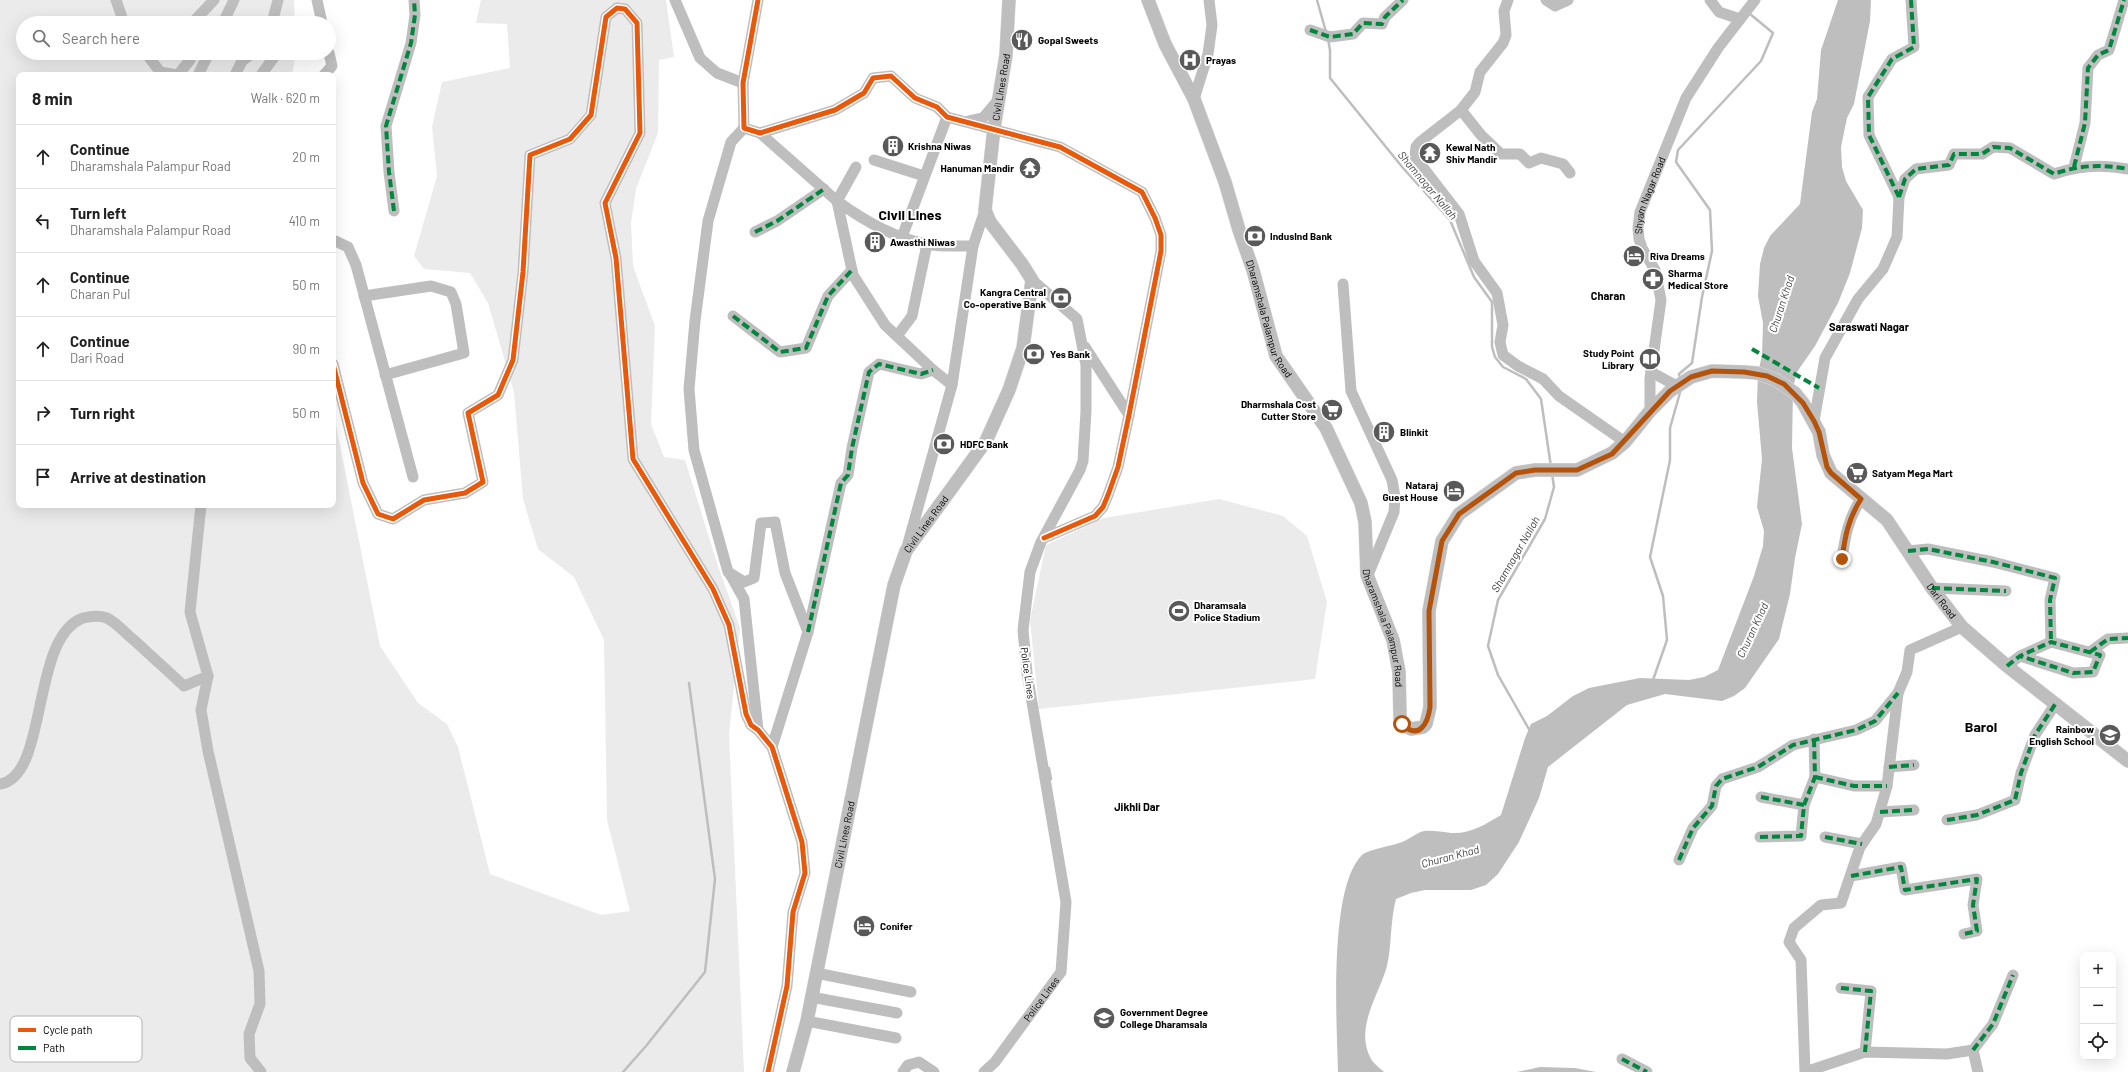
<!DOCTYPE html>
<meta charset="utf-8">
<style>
:root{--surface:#fff;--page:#f2f2f2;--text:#222;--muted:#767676;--line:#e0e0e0}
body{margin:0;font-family:Barlow,sans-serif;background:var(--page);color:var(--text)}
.controls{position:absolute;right:12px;bottom:12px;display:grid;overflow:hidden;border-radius:8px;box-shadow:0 4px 16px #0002}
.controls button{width:36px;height:36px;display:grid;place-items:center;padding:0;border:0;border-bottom:1px solid var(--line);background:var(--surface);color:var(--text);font:20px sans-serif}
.stop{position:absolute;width:12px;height:12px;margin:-9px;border:3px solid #b45309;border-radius:50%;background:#fff}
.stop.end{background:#b45309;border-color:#fff;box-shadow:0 1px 4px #0008}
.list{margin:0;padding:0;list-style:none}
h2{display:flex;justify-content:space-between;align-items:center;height:52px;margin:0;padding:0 16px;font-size:17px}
h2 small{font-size:13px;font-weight:400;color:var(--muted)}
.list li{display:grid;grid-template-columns:26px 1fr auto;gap:12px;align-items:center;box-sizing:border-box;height:64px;padding:0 16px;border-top:1px solid var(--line)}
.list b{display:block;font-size:15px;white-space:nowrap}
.list p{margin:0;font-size:13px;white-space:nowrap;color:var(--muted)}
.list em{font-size:13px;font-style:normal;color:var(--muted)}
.icon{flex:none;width:22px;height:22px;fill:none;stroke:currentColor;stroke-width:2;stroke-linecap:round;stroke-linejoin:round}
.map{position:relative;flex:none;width:2128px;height:1072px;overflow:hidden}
.search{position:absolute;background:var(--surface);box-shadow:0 4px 16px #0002;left:16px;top:16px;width:320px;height:44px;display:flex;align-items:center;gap:10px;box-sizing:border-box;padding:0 14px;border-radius:22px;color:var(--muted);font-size:15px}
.panel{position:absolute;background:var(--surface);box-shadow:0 4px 16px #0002;left:16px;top:72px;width:320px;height:436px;border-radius:8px}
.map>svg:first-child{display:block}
</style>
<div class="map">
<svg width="2128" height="1072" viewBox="0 0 2128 1072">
<rect width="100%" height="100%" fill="#fff"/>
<g fill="#ebebeb">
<polygon points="0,0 294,0 295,23 23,23 23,53 296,53 292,75 19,75 19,505 333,505 333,410 380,646 418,703 447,724 458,747 490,874 601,915 630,911 607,820 604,640 574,577 538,549 523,499 514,392 488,303 470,273 424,269 414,256 437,176 432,127 442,82 510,68 507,24 476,23 481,0 666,0 674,57 659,60 658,133 636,189 631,223 633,266 655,326 651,424 664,457 685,460 717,563 740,628 729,734 744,1072 0,1072"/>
<polygon points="1219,499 1283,516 1307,536 1327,602 1315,679 1039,709 1030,620 1046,545 1104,518"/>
</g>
<g fill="#bebebe">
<path d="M1838,0H1871L1870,21L1854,104L1847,118L1841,147L1842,167L1846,181L1863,210L1862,228L1850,273L1838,303L1815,346L1797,372L1793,388L1792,448L1802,524L1795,558L1790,594L1779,639L1745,688L1734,696L1722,701L1665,694L1627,705L1548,767L1539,798L1519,842L1498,874L1486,885L1471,890H1425L1411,893L1396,899C1390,921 1392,944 1387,966C1379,995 1354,1028 1371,1059C1374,1064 1380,1068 1384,1072H1338C1337,1025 1328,888 1362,855C1367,850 1391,846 1399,843C1408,841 1415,833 1424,831C1431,830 1443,832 1451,833C1471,834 1484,825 1501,815L1525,738L1531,724L1547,716L1573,696L1589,688L1640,678L1689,680L1704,677L1718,670L1754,576L1763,546L1764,531L1757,507L1762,459L1757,402L1758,373L1762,355L1763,323L1758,296L1760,264L1764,248L1770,236L1800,204L1812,112L1817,99L1821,50Z"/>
<polygon points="1540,1067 1575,1068 1596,1072 1517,1072"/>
</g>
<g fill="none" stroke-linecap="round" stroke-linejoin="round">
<g stroke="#bebebe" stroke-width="2.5">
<polyline points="1317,0 1326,32"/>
<polyline points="1328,39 1330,50 1330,78 1403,168 1450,220 1474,277 1492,302 1492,347 1495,357 1503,367 1526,379 1541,399 1551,467"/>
<polyline points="1680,379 1679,374 1692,363 1702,297 1712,251 1710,210 1676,162 1678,150 1761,61 1773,33 1750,14"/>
<polyline points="1653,680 1667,640 1663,596 1650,557 1670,460 1670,428 1681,389"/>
<polyline points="1530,731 1498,675 1488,646 1498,600 1545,519 1554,487 1552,474"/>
<polyline points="1049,768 1051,779"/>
<polyline points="623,1072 646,1046 705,972 715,879 689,683"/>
</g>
<g stroke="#dbdbdb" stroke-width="14">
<g id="major">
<path id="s3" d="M1148,0L1165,44L1194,99L1225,182L1239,230L1253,270L1276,356L1326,428L1361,503L1365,522L1367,575L1393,640L1399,672L1400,717L1402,724L1411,729L1423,727L1426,724L1430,707L1429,611L1442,541L1459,514L1516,473L1535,470H1577L1612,453L1625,442L1650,411L1670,391L1691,377L1712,371L1744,372L1757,373L1776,380L1795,393L1803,403L1819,432L1823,455L1831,473L1887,520L1932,588L1962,627L2007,666L2128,761"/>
<path id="s4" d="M793,1072L807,1021L894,585L906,551L986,441L1009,390L1023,348L1032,280L1022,264L990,222L985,210L994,128L1006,55L1009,0"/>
</g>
</g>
<g stroke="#bebebe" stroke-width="11">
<polyline points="116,0 124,23"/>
<polyline points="317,0 322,23"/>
<polyline points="675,0 700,58 717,73 743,83"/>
<polyline points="758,0 743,83 744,128 760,133 835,110 864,93 873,78 891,76 915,98 937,107 947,117 1060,147 1142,192 1155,218 1161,235 1161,251 1129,415 1118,467 1108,495 1103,507 1095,516 1044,538"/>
<polyline points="1508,0 1504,11 1506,35 1503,43 1480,72 1475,92 1461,110 1420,142 1416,147 1415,157 1459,214 1474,261 1497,293 1503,325 1500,342 1503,355 1518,366 1543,379 1559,396 1625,442"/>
<polyline points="1546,0 1555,6 1568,0"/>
<polyline points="1710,0 1719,12 1740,19"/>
<polyline points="196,23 196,19 214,0"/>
<polyline points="223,23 234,0"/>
<polyline points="272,23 278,0"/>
<polyline points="1310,30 1330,37 1353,34 1363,23 1382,24 1385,17 1403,0"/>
<polyline points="146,53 160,72 177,75"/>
<polyline points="178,75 190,60 191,53"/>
<polyline points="198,75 209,53"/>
<polyline points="235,75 242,61 253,53"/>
<polyline points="261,75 277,53"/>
<polyline points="324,75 332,66 329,53"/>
<polyline points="1194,99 1208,54 1212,25 1209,0"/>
<polyline points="1461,110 1481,135 1501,154 1520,154 1529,163 1541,158 1563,164 1570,173"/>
<polyline points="969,121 983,118 999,99"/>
<polyline points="744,128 731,142 708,221 695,321 689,389 694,450 728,572 744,582 754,578 761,523 775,522 785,573 808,632 772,747"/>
<polyline points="760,133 837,201 853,275 885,325 933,370 952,385"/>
<polyline points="874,160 924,176"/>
<path d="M856,167L837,201C863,220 894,238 926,244C941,247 958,246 973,246"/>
<polyline points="2074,167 2085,123 2088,68 2098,55 2109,50 2124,0"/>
<polyline points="1899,197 1869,135 1868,97 1892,59 1914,47 1911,0"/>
<polyline points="394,211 389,172 386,126 411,43 415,15 414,0"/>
<polyline points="755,232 777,221 824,189"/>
<polyline points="902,237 947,117"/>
<polyline points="333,240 348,247 356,265 413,477"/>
<polyline points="1343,284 1351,391 1392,480 1395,497 1394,512 1368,575"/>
<polyline points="364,296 431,286 451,292 456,304 464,353 385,375"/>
<polyline points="733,316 780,352 806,348 828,296 852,270"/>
<polyline points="897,336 912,316 927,244"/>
<polyline points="1085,347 1129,415"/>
<polyline points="333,364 363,483 378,514 393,519 424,500 465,493 483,482 468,413 498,395 513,360 523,272 530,155 570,139 591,115 606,17 617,8 625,9 637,23 640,133 605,203 616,258 633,459 713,589 729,625 746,714 751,725 758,730 772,747 802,842 805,873 793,912 787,986 768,1072"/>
<polyline points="1651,372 1677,386"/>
<path id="s1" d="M1650,411V379L1661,300L1655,270L1642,248L1639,239L1638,228L1640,212L1686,98L1718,48L1755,0"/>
<path d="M1814,421L1825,358L1858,299L1883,269L1897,237L1899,197L1905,179L1916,169L1949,165L1954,154H1982L1993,147L2010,148L2054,174C2079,165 2102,164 2128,169"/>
<polyline points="907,547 952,385 973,246 985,210"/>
<polyline points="1908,551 1928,549 1993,562 2055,578 2050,600 2051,642"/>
<path d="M1842,559C1845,537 1848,519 1861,499"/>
<polyline points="730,574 744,599 758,730"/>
<polyline points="1932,588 2006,591"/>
<polyline points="1962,627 1910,650 1907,672 1898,693 1887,786 1876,824 1860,847 1841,903 1821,905 1794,928 1789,942 1801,960 1805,1072 1865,1052 1947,1054 1973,1050 1978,1072"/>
<polyline points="808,632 841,483 848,475 852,448 869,372 879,364 921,374 933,370"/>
<polyline points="2090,652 2108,639 2128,638"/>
<polyline points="2007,666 2020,656 2051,642 2100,655 2093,672 2073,673 2020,656"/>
<polyline points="208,676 201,710 208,751 259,971 260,1004 249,1034 250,1058 261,1072"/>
<polyline points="1889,767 1914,765"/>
<polyline points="1815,777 1854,786 1887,786"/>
<path d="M0,784C49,777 30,637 83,618C91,616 99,615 107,618C117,623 126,634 135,641C151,656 168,671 184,686L208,676L190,612L201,505"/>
<polyline points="1761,797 1804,805"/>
<polyline points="1880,812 1914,810"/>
<polyline points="1947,820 1977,815 2015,800 2021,773 2035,735 2056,703"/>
<polyline points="1760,837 1801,836 1804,805 1815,777 1814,739"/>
<polyline points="1825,837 1862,844"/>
<polyline points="1679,860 1693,828 1712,806 1716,786 1722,779 1758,767 1793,745 1856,730 1875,721 1898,693"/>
<polyline points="1851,876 1901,867 1905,890 1977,879 1973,905 1977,931 1964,934"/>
<polyline points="816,973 911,992"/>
<polyline points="1841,988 1871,991 1865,1052"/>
<polyline points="811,997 897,1013"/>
<polyline points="807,1021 896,1038"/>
<polyline points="1973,1050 1993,1024 2013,975"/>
<polyline points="1622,1059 1647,1072"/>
<polyline points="903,1072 908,1065 919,1062 934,1072"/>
<path id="s2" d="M984,1072L995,1062L1061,972L1066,902L1027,673L1023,630L1030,572L1041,542L1080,470L1083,461L1086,411V365L1077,319L1032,280"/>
</g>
<use href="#major" stroke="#bebebe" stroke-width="13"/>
<g stroke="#00873e" stroke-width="4" stroke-dasharray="8 4" stroke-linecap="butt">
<polyline points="1310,30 1330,37 1353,34 1363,23 1382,24 1385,17 1403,0"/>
<polyline points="2074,167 2085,123 2088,68 2098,55 2109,50 2124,0"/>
<path d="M1899,197L1905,179L1916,169L1949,165L1954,154H1982L1993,147L2010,148L2054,174C2079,165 2102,164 2128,169"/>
<polyline points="1899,197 1869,135 1868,97 1892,59 1914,47 1911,0"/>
<polyline points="394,211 389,172 386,126 411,43 415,15 414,0"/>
<polyline points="755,232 777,221 824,189"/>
<polyline points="733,316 780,352 806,348 828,296 852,270"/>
<polyline points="1752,349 1819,388"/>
<polyline points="1908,551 1928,549 1993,562 2055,578 2050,600 2051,642"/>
<polyline points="1932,588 2006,591"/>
<polyline points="808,632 841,483 848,475 852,448 869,372 879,364 921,374 933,370"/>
<polyline points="2090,652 2108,639 2128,638"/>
<polyline points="2007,666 2020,656 2051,642 2100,655 2093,672 2073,673 2020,656"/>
<polyline points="1889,767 1914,765"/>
<polyline points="1815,777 1854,786 1887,786"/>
<polyline points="1761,797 1804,805"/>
<polyline points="1880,812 1914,810"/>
<polyline points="1947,820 1977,815 2015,800 2021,773 2035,735 2056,703"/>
<polyline points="1760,837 1801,836 1804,805 1815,777 1814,739"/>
<polyline points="1825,837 1862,844"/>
<polyline points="1679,860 1693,828 1712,806 1716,786 1722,779 1758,767 1793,745 1856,730 1875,721 1898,693"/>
<polyline points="1851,876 1901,867 1905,890 1977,879 1973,905 1977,931 1964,934"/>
<polyline points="1841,988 1871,991 1865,1052"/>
<polyline points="1973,1050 1993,1024 2013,975"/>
<polyline points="1622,1059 1647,1072"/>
</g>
<g stroke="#fff" stroke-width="8">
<g id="cycleway">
<polyline points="758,0 743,83 744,128 760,133 835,110 864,93 873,78 891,76 915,98 937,107 947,117 1060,147 1142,192 1155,218 1161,235 1161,251 1129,415 1118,467 1108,495 1103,507 1095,516 1044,538"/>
<polyline points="333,364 363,483 378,514 393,519 424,500 465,493 483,482 468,413 498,395 513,360 523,272 530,155 570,139 591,115 606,17 617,8 625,9 637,23 640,133 605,203 616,258 633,459 713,589 729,625 746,714 751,725 758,730 772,747 802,842 805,873 793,912 787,986 768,1072"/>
</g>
</g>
<use href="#cycleway" stroke="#e8590c" stroke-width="5"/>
</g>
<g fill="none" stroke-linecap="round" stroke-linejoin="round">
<path stroke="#b45309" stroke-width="5" d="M1402,724C1419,741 1428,723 1430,707L1429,611L1442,541L1459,514L1516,473L1535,470H1577L1612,454L1670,391L1691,377L1712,371L1744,372L1767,376L1784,384L1803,403L1814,421L1819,432L1827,467L1831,473L1861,499C1848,519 1845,537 1842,559"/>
</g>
<defs>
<g id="restaurant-disc" transform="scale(1.15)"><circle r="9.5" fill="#595959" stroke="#fff"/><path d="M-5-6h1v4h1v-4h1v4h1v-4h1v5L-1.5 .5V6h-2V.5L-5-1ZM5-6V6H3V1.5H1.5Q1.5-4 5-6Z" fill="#fff"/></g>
<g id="hospital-disc" transform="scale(1.15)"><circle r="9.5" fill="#595959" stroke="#fff"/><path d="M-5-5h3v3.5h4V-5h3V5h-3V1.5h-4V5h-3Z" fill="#fff"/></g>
<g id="building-disc" transform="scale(1.15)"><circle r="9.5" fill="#595959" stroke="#fff"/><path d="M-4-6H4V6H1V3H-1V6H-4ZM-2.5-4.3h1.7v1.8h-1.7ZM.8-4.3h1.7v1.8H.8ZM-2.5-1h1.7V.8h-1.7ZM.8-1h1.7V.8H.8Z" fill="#fff"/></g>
<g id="temple-disc" transform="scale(1.15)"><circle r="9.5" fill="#595959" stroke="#fff"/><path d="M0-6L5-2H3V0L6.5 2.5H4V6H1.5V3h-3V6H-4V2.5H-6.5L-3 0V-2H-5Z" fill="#fff"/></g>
<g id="bank-disc" transform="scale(1.15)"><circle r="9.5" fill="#595959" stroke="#fff"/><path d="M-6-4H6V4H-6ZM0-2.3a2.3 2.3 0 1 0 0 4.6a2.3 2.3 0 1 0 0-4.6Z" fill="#fff"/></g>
<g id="hotel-disc" transform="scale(1.15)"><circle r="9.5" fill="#595959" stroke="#fff"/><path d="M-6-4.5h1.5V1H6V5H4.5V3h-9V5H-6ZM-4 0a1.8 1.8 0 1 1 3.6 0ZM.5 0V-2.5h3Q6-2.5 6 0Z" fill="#fff"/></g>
<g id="pharmacy-disc" transform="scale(1.15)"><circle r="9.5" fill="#595959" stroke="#fff"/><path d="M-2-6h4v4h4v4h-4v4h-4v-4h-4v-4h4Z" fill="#fff"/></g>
<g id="library-disc" transform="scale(1.15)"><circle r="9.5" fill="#595959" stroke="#fff"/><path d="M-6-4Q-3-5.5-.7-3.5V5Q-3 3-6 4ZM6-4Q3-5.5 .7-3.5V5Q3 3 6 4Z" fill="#fff"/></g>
<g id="supermarket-disc" transform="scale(1.15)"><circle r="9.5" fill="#595959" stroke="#fff"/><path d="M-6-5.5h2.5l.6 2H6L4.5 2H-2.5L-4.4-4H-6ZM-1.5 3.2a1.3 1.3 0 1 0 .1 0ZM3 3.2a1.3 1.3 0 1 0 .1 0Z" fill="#fff"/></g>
<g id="stadium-disc" transform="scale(1.15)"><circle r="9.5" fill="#595959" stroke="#fff"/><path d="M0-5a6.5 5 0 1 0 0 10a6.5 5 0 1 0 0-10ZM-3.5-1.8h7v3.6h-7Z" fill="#fff"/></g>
<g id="school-disc" transform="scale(1.15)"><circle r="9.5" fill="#595959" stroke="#fff"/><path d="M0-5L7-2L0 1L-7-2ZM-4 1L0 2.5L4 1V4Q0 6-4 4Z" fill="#fff"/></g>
<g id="university-disc" transform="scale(1.15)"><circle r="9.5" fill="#595959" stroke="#fff"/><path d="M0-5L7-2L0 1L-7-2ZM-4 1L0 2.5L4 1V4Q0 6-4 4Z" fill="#fff"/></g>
</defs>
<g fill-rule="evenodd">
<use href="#restaurant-disc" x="1022" y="40"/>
<use href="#hospital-disc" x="1190" y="60"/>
<use href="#building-disc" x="893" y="146"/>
<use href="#temple-disc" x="1430" y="153"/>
<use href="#temple-disc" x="1030" y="168"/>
<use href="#bank-disc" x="1255" y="236"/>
<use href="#building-disc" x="875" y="242"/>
<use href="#hotel-disc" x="1634" y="256"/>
<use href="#pharmacy-disc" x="1653" y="279"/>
<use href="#bank-disc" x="1061" y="298"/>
<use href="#bank-disc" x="1034" y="354"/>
<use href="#library-disc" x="1650" y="359"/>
<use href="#supermarket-disc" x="1332" y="410"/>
<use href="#building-disc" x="1384" y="432"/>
<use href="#bank-disc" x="944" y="444"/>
<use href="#supermarket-disc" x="1857" y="473"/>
<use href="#hotel-disc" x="1454" y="491"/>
<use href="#stadium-disc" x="1179" y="611"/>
<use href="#school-disc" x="2110" y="735"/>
<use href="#hotel-disc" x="864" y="926"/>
<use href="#university-disc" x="1104" y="1018"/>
</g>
<g text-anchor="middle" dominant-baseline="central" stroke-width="4" stroke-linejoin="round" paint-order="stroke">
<g font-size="10" font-weight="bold" fill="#000" stroke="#fff" text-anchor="start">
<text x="1038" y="40">Gopal Sweets</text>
<text x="1206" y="60">Prayas</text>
<text x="908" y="146">Krishna Niwas</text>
<text x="1446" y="147">Kewal Nath<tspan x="1446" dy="12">Shiv Mandir</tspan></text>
<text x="1014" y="168" text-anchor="end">Hanuman Mandir</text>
<text x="1270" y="236">IndusInd Bank</text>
<text x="890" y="242">Awasthi Niwas</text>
<text x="1650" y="256">Riva Dreams</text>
<text x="1668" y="273">Sharma<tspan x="1668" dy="12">Medical Store</tspan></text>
<text x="1046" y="292" text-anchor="end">Kangra Central<tspan x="1046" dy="12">Co-operative Bank</tspan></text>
<text x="1634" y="353" text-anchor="end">Study Point<tspan x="1634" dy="12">Library</tspan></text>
<text x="1050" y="354">Yes Bank</text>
<text x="1316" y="404" text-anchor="end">Dharmshala Cost<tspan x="1316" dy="12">Cutter Store</tspan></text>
<text x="1400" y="432">Blinkit</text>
<text x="960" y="444">HDFC Bank</text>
<text x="1872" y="473">Satyam Mega Mart</text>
<text x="1438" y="485" text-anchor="end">Nataraj<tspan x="1438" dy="12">Guest House</tspan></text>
<text x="1194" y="605">Dharamsala<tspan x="1194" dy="12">Police Stadium</tspan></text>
<text x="2094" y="729" text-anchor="end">Rainbow<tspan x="2094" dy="12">English School</tspan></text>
<text x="880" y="926">Conifer</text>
<text x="1120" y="1012">Government Degree<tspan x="1120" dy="12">College Dharamsala</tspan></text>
</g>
<g font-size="10" fill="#000" stroke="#fff">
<text stroke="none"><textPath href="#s4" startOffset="1047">Civil Lines Road</textPath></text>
<text stroke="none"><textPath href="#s1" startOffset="223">Shyam Nagar Road</textPath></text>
<text stroke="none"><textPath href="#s3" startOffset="342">Dharamshala Palampur Road</textPath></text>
<text stroke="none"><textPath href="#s4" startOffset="567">Civil Lines Road</textPath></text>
<text stroke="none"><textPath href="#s3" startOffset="1671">Dari Road</textPath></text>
<text stroke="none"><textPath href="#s3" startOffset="678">Dharamshala Palampur Road</textPath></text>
<text transform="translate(1028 673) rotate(82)">Police Lines</text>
<text stroke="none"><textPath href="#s4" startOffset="243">Civil Lines Road</textPath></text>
<text stroke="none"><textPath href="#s2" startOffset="93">Police Lines</textPath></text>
</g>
<g font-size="11" font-style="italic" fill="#434343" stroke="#fff">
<text transform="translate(1428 185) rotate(50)">Shamnagar Nallah</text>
<text transform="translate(1781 304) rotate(-72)">Churan Khad</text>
<text transform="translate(1515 554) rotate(-60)">Shamnagar Nallah</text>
<text transform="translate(1752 630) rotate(-65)">Churan Khad</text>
<text transform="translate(1450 856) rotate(-15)">Churan Khad</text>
</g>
<g font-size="11" font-weight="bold" fill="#000" stroke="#fff">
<text x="1608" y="295">Charan</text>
<text x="1869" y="326">Saraswati Nagar</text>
<text x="1137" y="806">Jikhli Dar</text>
</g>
<g font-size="14" font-weight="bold" fill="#000" stroke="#fff">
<text x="910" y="214">Civil Lines</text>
<text x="1981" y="726">Barol</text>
</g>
</g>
<rect x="10" y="1016" width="132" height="46" rx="6" fill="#fff" stroke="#b2b2b2" stroke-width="1"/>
<rect x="18" y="1028" width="18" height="4" fill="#e8590c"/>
<rect x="18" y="1046" width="18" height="4" fill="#00873e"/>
<g font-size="11" fill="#000">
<text x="43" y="1034">Cycle path</text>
<text x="43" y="1052">Path</text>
</g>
</svg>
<div class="controls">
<button>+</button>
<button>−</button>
<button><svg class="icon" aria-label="locate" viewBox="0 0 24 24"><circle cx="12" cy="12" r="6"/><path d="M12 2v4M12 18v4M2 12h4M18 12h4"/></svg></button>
</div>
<div class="stop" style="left:1402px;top:724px"></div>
<div class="stop end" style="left:1842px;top:559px"></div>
<div class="search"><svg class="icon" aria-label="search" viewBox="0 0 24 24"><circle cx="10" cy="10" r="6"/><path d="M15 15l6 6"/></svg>Search here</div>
<section class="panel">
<h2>8 min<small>Walk · 620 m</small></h2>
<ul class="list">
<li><svg class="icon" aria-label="ahead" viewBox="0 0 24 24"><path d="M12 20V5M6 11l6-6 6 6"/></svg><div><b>Continue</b><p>Dharamshala Palampur Road</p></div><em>20 m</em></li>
<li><svg class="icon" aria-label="left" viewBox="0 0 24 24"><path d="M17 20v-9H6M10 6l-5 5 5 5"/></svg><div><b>Turn left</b><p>Dharamshala Palampur Road</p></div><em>410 m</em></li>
<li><svg class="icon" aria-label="ahead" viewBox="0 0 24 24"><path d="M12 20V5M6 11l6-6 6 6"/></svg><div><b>Continue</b><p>Charan Pul</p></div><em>50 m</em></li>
<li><svg class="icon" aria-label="ahead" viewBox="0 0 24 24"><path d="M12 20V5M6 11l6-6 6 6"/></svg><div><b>Continue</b><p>Dari Road</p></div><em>90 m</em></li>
<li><svg class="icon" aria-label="right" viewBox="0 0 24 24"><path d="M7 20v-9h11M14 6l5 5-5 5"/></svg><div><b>Turn right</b></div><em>50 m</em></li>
<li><svg class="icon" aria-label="arrive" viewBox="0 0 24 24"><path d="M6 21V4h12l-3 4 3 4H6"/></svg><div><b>Arrive at destination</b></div></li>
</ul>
</section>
</div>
